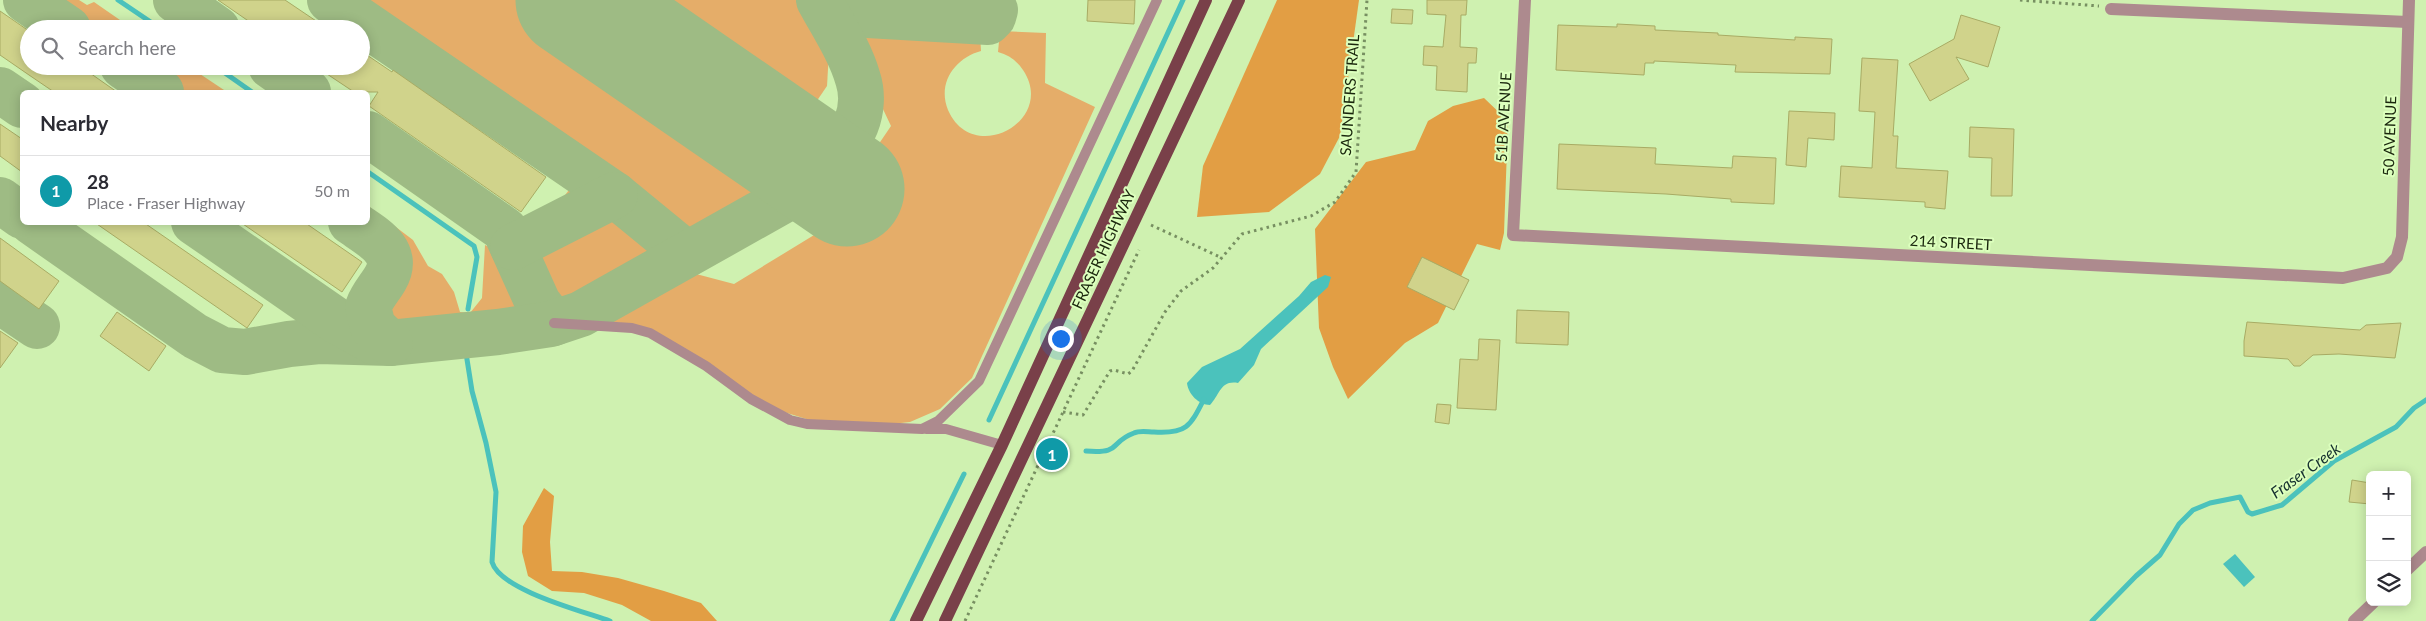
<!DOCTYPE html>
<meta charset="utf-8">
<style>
:root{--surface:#fff;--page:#f2f2f3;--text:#2b2b33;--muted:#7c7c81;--line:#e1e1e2;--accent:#d93025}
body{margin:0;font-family:Lato,sans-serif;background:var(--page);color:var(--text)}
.controls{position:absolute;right:15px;bottom:15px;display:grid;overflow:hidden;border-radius:8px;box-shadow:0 2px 12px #0003}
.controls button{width:45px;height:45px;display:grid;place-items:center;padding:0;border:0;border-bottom:1px solid var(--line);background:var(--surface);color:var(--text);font:25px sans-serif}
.you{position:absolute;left:1060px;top:338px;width:18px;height:18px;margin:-12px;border:4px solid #fff;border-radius:50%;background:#1a73e8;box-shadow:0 0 0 8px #1a73e833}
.badge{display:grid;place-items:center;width:32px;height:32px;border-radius:50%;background:var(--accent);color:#fff;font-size:16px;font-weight:700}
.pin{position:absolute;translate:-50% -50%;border:2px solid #fff;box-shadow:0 1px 5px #0006}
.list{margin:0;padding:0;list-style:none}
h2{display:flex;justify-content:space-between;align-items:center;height:65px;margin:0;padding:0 20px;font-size:21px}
h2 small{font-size:16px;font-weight:400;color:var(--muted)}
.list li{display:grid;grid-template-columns:32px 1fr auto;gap:15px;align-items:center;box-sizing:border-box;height:70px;padding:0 20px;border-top:1px solid var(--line)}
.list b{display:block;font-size:19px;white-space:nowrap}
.list p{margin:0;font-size:16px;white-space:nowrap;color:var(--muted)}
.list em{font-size:16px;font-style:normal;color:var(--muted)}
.icon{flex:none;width:28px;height:28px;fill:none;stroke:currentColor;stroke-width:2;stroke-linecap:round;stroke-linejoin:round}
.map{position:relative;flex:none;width:2426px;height:621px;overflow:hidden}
.search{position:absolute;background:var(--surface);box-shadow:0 2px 12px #0003;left:20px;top:20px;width:350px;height:55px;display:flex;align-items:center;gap:12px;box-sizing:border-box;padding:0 18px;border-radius:28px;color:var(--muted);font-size:19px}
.panel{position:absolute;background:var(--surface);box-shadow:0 2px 12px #0003;left:20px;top:90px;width:350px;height:135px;border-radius:8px}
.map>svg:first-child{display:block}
</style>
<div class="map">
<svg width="2426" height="621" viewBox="0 0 2426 621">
<rect width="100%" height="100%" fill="#cff1b0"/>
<g fill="#e5ad69">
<polygon points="36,0 79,0 87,5 94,2 133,29 78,29"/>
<polygon points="342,0 521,0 751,159 758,191 748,205 739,213 695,238 681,236 624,194"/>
<polygon points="622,0 801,0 829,52 827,86 812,108 785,112"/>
<path d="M859,24L980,34L981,51C955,58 937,83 948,110C973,167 1057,120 1023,70C1017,61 1009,55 998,52L1000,31L1046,33L1045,83L1095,107L972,378L940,409L910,422L883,425L813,421L774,409L638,325L595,320L681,270L734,284L819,232L891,126L848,35Z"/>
<polygon points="132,66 188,66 227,92 171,92"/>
<polygon points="572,186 578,186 586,200 569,212 563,212 559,208 559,203"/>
<path d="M368,206L413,240L428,266L442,274L454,292L460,312L470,313L482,298L485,245L507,257L518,287L524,315L498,321L407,332C391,332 374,324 378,305C381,283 406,267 389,243C383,235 368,228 360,223L368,222Z"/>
<polygon points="611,213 666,248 668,257 565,309 543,295 533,271 540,251"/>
</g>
<g fill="#e29e44">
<polygon points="1277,0 1359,0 1340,136 1320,174 1269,212 1197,217 1203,166"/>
<polygon points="1484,98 1508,121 1504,233 1500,250 1477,244 1438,323 1405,343 1348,399 1333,367 1319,328 1315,229 1366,162 1415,150 1428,121 1453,106"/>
<polygon points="544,488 554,496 550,542 552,571 582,572 618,578 664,591 701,603 717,621 651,621 622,605 584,593 552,591 528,576 522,552 523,526"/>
</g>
<g fill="#4bc2bc">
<path d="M1325,275L1331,277L1328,287L1261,349L1254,365L1238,383C1220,380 1220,395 1210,405C1199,405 1188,394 1187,383L1202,367L1240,349L1299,296L1311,282Z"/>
<polygon points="2235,554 2255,577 2244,587 2223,564"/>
</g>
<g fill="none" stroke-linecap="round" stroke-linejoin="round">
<g stroke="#4bc2bc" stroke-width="5">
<polyline points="118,0 161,29"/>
<polyline points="215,66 252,92"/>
<polyline points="368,172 474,246 477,257 468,309"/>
<path d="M466,353L472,391L486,443L496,492L492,562C500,590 582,611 610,621"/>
<polyline points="989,420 1183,0"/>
<path d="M1086,451C1123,454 1109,442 1134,433C1140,430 1148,432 1154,432C1186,434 1190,427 1204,399"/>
<polyline points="892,621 964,474"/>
<polyline points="2092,621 2136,576 2160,555 2179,524 2193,510 2210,503 2240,497 2248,512 2252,514 2282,505 2334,461 2396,427 2414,408 2426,400"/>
</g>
<g stroke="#9ebb84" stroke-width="46">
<polyline points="26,0 68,29"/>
<polyline points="176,0 217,29"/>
<polyline points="330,0 615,195 687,254"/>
<polyline points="861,0 868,15 988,22 993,17 995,10"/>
<polyline points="123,66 161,92"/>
<polyline points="271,66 308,92"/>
<polyline points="0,90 22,105"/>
<polyline points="368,134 505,230 538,303 554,323"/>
<path d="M786,147C797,151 810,157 823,155C855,148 867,107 858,79C850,51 833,26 819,0"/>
<polyline points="0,200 22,216"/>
<path d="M32,222L195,336L222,350L245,352L289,344L319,341L390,343L498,332L551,324L581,314L784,200C804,180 801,169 786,147"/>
<polyline points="194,222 337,321 375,342"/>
<path d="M351,222C371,236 402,251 385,279C379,289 372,296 368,307L373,327L390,343"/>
<polyline points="513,247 615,195"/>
<polyline points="0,301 37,326"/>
</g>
<polyline stroke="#9ebb84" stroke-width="115" points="573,0 847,189"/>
</g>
<g fill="#d0d38b" stroke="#a8ab64">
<polygon points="218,0 285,0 328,29 260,29"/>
<polygon points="1088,0 1135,0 1134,24 1087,21"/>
<polygon points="1427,0 1467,0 1466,15 1461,15 1460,47 1477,48 1476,63 1468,63 1467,92 1436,90 1437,66 1423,65 1424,46 1443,47 1446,15 1427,14"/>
<polygon points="1392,9 1413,10 1412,24 1391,23"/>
<polygon points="0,11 29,31 29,66 80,66 117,92 54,92 29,75 0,55"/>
<polygon points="1961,15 2000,27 1988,67 1956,57 1969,79 1930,101 1909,64 1954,39"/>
<polygon points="1617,24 1655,26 1655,30 1718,33 1718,35 1795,40 1795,37 1832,39 1830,74 1735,72 1736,65 1654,61 1654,63 1645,63 1644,75 1556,70 1558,25 1617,27"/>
<polygon points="361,51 392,72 393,70 546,177 521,212 369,106 378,92 354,92 315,66 361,66"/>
<polygon points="1862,58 1898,60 1893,136 1898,136 1896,168 1948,171 1945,209 1925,207 1925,202 1839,197 1841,166 1872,168 1875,112 1859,111"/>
<polygon points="1789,111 1835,113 1834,140 1808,138 1806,167 1786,165"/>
<polygon points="0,124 22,139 22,172 0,156"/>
<polygon points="1970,127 2014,129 2012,196 1991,196 1992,158 1969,157"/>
<polygon points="1559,144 1656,148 1655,164 1732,168 1733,156 1776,158 1774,204 1731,202 1731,199 1666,194 1557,189"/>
<polygon points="94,222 143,222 263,305 247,328"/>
<polygon points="240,222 304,222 362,262 342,292"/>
<polygon points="0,238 59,281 39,309 0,281"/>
<polygon points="1422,257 1469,280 1454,310 1407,287"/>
<polygon points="1517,310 1569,312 1568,345 1516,343"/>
<polygon points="117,312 166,346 149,371 100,336"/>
<polygon points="2247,322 2360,330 2366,325 2401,323 2395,358 2339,354 2313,355 2300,366 2294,366 2288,359 2244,356 2244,341"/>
<polygon points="0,331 18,343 0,368"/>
<polygon points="1479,339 1500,340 1496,410 1457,408 1460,359 1478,360"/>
<polygon points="1437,404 1451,405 1449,424 1435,422"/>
<polygon points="2352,480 2370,483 2370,504 2349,502"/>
</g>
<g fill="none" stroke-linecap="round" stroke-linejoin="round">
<g stroke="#778f61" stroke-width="3" stroke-dasharray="2.5 4" stroke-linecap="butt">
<polyline points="2020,0 2099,6"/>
<polyline points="1151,225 1222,258"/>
<polyline points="1063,412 1083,415 1110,371 1114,370 1128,374 1132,371 1165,312 1181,291 1213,268 1242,234 1311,216 1335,202 1356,172 1367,0"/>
<polyline points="965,621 1139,250"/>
</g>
<g stroke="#ad8a8e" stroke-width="10">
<polyline points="554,323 632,328 650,333 706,366 751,399 790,420 807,424 922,429 938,421 979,381 1157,0"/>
<polyline points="926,429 946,429 1002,445"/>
</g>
<g stroke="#ad8a8e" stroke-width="12">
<polyline points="1525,0 1513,235 2343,278 2387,268 2397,257 2402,237 2409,0"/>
<polyline points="2111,9 2408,22"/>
<polyline points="2407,570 2426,552"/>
<polyline points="2354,621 2374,602"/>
</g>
<g stroke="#794049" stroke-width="12">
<polyline points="916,621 1002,445 1206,0"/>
<polyline points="945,621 1239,0"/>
</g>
</g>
<g text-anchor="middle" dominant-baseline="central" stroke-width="4" stroke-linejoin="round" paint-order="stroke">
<g font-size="15" fill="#19260c" stroke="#dcffbd">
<text transform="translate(1349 95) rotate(-86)">SAUNDERS TRAIL</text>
<text transform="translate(1503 117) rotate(-87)">51B AVENUE</text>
<text transform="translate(2389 136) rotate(-88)">50 AVENUE</text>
<text transform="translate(1951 242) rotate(3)">214 STREET</text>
<text transform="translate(1103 249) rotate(-65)">FRASER HIGHWAY</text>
</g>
<g font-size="16" font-style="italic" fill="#152f2e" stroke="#dcffbd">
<text transform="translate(2305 470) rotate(-36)">Fraser Creek</text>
</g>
</g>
</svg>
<div class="controls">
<button>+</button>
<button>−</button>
<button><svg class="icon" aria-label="layers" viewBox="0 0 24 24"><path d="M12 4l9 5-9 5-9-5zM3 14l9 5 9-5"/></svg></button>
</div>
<div class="you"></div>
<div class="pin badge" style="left:1052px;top:454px;background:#0f9aa8">1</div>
<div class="search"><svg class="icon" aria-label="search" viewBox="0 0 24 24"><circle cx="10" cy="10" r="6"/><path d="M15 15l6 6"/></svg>Search here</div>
<section class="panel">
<h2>Nearby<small></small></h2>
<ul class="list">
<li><span class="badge" style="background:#0f9aa8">1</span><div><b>28</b><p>Place · Fraser Highway</p></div><em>50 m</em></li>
</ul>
</section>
</div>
